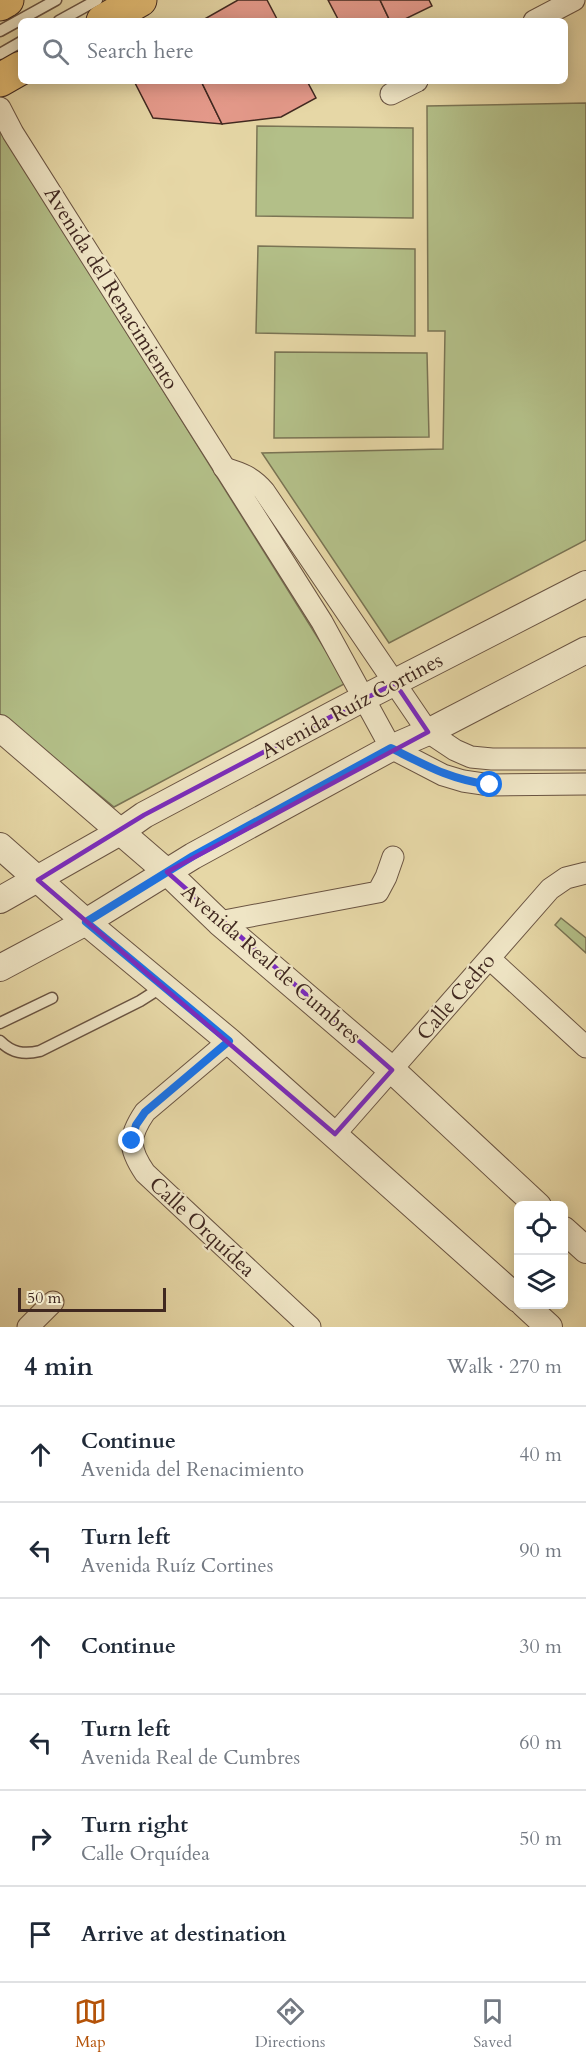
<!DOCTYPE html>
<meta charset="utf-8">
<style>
:root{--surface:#fff;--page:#f6f6f7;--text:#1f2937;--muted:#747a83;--line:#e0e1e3;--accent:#b45309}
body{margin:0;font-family:Cardo,serif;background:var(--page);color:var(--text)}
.controls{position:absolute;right:18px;bottom:18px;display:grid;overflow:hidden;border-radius:9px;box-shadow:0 3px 15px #0003}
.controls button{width:54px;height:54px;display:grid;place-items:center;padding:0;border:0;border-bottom:2px solid var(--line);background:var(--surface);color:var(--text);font:30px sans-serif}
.scale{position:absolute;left:18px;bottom:15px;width:148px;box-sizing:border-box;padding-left:6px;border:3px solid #402820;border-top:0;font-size:16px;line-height:21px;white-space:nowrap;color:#402820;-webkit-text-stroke:4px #efe5c5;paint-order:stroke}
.stop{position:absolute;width:18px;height:18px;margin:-14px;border:4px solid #1a73e8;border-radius:50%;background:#fff}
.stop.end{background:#1a73e8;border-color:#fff;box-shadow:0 2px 6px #0008}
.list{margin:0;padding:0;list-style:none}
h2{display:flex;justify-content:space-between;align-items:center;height:78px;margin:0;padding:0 24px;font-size:26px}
h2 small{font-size:20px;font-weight:400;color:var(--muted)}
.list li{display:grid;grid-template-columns:39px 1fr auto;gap:18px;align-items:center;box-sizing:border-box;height:96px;padding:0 24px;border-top:2px solid var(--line)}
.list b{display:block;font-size:22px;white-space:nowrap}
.list p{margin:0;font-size:20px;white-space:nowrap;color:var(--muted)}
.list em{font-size:20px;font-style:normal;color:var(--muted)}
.icon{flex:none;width:33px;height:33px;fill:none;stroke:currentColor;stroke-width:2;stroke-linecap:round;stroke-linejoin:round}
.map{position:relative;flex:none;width:586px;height:1327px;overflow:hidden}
.search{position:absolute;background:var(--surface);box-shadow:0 3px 15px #0003;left:18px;right:18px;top:18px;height:66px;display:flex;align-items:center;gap:15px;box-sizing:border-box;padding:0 21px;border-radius:9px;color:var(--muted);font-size:22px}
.sheet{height:654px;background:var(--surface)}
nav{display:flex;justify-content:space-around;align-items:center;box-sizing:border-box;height:84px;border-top:2px solid var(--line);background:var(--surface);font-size:16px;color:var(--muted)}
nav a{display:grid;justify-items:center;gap:3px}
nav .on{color:var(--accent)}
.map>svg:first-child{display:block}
</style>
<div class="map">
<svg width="586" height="1327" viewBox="0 0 586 1327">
<rect width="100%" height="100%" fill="#e6d7a6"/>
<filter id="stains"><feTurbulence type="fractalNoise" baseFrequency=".00333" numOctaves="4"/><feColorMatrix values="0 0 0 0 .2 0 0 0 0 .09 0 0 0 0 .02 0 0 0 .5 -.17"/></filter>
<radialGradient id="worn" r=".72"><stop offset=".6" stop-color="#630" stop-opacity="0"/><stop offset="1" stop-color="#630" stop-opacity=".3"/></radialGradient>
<g fill="#b3bf88" stroke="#7a7454" stroke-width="1.5">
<polygon points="586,103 586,540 389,643 262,453 443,449 445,331 428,331 427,106"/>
<polygon points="257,126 413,128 413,218 256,216"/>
<polygon points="0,130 346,683 114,807 0,714"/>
<polygon points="258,246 415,249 415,336 256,333"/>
<polygon points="275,352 427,353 429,437 274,438"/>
<polygon points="561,918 586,938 586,953 555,925"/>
</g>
<g fill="#e4998a" stroke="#402820" stroke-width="1.5">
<polygon points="238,0 267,0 278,21 201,21"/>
<polygon points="328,0 380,0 390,21 339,21"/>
<polygon points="380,0 429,0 432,6 401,21 390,21"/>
<polygon points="134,81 201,81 222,124 153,118"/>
<polygon points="201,81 307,81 316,98 281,117 222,124"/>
</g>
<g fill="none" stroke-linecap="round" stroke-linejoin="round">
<g stroke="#6a5442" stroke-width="13">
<g id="service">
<polyline points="59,21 97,0"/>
<polyline points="0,31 56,0"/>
<polyline points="0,54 21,42"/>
<polyline points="0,1023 52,998"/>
<path d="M0,1041C12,1053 24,1055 40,1051L140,1001L162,987"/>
</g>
</g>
<g stroke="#6a5442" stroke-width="23">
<g id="minor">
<polyline points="534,21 574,0"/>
<polyline points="391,94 417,81"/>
<polyline points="0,108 13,133 322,622 391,748 443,775 463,781 490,785 586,784"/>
<path d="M224,468C241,473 252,477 264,491L428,732L455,750L471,757L492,759H586"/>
<polyline points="219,922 378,892 386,877 393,857"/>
<polyline points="490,959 586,1047"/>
<path d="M229,1041L145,1112C128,1137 128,1148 145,1173L310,1327"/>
<polyline points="335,1134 550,889 566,878 586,873"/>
<polyline points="28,1327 53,1302"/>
</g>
</g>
<g stroke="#6a5442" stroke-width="28">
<g id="tertiary">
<polyline points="0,728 167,872 219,922 392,1070 538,1206"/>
<polyline points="0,846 86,922 229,1041 518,1299"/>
<polyline points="0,900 120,832 144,815 362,699 586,584"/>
<polyline points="0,968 86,922 193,856 391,748 428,732 586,650"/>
<polyline points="564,1230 586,1250"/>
<polyline points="524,1304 549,1327"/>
</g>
</g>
<g stroke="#402820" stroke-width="35">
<g id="primary">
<polyline points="0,4 7,0"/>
<polyline points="103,21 140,0"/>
<polyline points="0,80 21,68"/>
</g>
</g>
<use href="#service" stroke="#efe5c5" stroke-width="10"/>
<use href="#minor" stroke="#efe5c5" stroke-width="21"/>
<use href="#tertiary" stroke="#efe5c5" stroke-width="26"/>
<use href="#primary" stroke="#e3bc73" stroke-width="33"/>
</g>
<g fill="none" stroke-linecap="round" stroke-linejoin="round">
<path stroke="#1a73e8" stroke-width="8" d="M132,1141L136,1125L145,1112L229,1041L86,922L193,856L391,748C427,766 449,779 490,785"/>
</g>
<path fill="none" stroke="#7b2cbf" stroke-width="4.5" stroke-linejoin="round" d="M395,683L428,732L167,872L392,1070L335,1134L38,880L144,815Z"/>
<g text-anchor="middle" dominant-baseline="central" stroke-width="4.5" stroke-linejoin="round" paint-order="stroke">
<g font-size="21" fill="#402820" stroke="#efe5c5">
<text transform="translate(111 288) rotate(58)">Avenida del Renacimiento</text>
<text transform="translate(352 706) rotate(-28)">Avenida Ruíz Cortines</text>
<text transform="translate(271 964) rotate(41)">Avenida Real de Cumbres</text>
<text transform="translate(456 997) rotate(-49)">Calle Cedro</text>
<text transform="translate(202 1227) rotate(43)">Calle Orquídea</text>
</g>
</g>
<rect width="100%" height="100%" filter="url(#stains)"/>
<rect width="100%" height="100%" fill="url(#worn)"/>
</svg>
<div class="controls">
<button><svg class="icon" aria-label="locate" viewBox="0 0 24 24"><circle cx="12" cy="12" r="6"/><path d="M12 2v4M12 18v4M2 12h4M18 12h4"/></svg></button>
<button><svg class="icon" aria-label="layers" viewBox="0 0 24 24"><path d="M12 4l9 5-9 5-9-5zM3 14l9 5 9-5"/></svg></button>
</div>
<div class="scale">50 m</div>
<div class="stop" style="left:490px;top:785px"></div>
<div class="stop end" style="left:132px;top:1141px"></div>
<div class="search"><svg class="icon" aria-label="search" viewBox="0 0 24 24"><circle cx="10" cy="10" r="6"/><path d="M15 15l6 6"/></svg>Search here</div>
</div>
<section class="sheet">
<h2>4 min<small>Walk · 270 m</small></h2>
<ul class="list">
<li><svg class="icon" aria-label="ahead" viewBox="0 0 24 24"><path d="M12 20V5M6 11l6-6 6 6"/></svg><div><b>Continue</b><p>Avenida del Renacimiento</p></div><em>40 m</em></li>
<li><svg class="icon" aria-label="left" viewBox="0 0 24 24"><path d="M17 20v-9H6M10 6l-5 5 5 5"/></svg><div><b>Turn left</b><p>Avenida Ruíz Cortines</p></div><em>90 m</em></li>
<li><svg class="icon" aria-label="ahead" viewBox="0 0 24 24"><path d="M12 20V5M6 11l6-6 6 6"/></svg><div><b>Continue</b></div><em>30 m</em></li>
<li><svg class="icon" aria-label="left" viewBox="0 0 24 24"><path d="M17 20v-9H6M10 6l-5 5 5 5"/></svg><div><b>Turn left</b><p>Avenida Real de Cumbres</p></div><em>60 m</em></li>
<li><svg class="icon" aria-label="right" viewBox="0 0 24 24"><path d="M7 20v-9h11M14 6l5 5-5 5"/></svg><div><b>Turn right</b><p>Calle Orquídea</p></div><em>50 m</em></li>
<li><svg class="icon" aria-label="arrive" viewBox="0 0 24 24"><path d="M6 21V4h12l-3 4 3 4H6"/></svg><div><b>Arrive at destination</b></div></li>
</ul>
</section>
<nav>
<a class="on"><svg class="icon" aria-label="map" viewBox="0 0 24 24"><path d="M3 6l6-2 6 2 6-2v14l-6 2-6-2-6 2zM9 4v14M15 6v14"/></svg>Map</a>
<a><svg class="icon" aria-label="directions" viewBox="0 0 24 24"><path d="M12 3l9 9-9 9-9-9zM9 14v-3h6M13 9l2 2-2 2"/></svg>Directions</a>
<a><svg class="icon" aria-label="saved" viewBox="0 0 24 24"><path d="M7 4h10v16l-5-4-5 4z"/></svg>Saved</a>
</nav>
